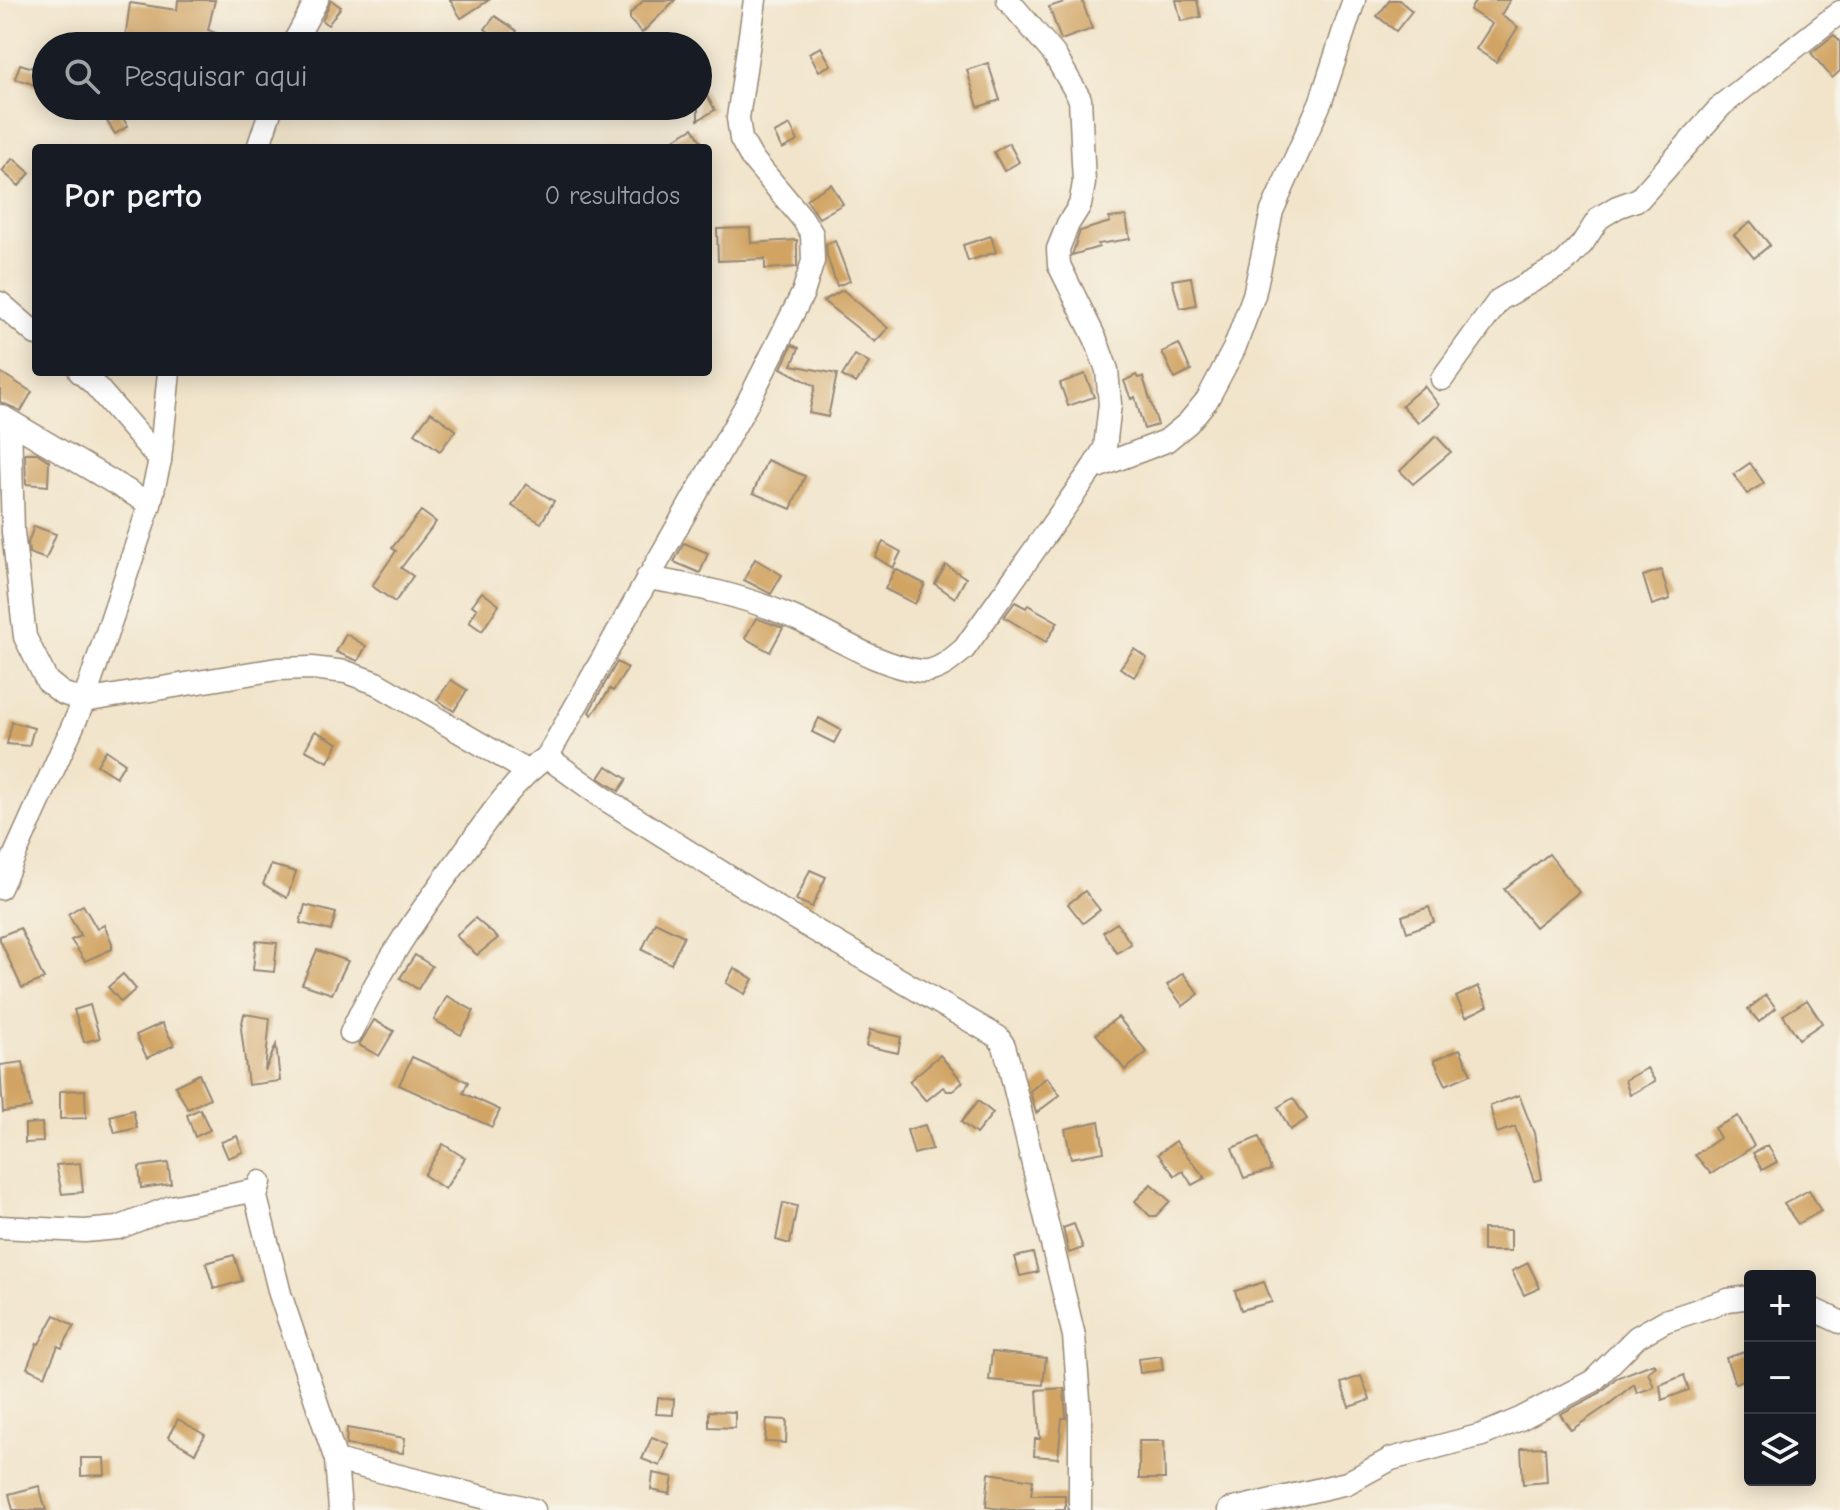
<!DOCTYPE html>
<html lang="pt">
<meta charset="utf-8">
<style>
:root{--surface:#171b24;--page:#242831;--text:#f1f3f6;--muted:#9ea1a6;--line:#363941}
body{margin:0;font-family:"Comic Neue",sans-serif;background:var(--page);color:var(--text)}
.controls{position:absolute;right:24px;bottom:24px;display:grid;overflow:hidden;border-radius:8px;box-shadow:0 4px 20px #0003}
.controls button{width:72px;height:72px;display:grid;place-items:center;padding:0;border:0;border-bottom:2px solid var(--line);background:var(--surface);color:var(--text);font:40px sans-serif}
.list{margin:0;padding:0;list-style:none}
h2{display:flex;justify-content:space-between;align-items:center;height:104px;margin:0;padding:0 32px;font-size:34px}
h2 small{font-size:26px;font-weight:400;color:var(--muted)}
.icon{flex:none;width:44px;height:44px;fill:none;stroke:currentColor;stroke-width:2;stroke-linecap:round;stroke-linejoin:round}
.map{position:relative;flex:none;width:1840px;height:1510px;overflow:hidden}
.search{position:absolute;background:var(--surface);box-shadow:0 4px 20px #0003;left:32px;top:32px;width:680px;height:88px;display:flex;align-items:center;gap:20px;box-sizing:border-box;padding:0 28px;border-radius:44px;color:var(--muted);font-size:30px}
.panel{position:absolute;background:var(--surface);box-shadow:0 4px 20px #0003;left:32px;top:144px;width:680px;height:232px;border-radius:8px}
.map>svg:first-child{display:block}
</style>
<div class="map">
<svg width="1840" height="1510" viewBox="0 0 1840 1510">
<rect width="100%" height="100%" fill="#f7f3e8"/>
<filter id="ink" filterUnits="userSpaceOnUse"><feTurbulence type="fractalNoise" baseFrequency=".0125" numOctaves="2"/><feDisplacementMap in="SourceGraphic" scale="16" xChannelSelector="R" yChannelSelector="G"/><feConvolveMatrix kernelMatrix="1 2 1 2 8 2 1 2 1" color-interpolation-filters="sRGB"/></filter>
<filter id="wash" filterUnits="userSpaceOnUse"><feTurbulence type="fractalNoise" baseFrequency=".006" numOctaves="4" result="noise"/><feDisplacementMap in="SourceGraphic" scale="32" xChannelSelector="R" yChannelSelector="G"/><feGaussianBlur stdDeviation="1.8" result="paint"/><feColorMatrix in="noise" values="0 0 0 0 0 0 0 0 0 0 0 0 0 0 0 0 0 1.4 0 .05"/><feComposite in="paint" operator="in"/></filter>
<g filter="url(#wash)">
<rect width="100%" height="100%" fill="#f1e4ca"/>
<g id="blocks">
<g fill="#d1a463">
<polygon points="178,0 215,0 208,30 247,46 124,46 130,3 177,10"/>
<polygon points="331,0 341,7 328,25 322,21"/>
<polygon points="450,0 489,0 461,18"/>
<polygon points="644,0 675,0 642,33 630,20 630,14"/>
<polygon points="1070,0 1082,0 1092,29 1061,40 1049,7"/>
<polygon points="1176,0 1197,0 1201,17 1181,21"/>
<polygon points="1390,0 1399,0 1412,11 1396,31 1377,16"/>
<polygon points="1476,0 1510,0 1501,15 1518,27 1496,62 1476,49 1492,24 1470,10"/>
<polygon points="495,16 517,31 507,45 485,29"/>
<polygon points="1834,35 1840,42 1840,71 1832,78 1811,53"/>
<polygon points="821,47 831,65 819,71 809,53"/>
<polygon points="988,63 1000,100 978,107 967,70"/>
<polygon points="20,64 46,72 46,94 30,83 15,79"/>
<polygon points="698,80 715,110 698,120"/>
<polygon points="117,110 128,126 115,134 105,118"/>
<polygon points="790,125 798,141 782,149 774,133"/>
<polygon points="693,128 705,148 659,148"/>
<polygon points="1009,143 1019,162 1004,171 994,152"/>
<polygon points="13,158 30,173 19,186 2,171"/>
<polygon points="831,184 843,204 819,218 806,199"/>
<polygon points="1126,216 1130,239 1098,244 1099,247 1072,255 1080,231 1110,222 1109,218"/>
<polygon points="1751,222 1770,245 1754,258 1734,235"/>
<polygon points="750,228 751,243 797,240 797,267 765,269 765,259 718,261 717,229"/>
<polygon points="991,236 996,252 968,261 963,245"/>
<polygon points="835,241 850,281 837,286 827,256 826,244"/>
<polygon points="1191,277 1196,305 1180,308 1172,280"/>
<polygon points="843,290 888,328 875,342 823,301"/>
<polygon points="1179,344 1191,371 1175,379 1162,352"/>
<polygon points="792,345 799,348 792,365 837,374 828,417 809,413 815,386 781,368"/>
<polygon points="855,355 869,363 856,383 842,376"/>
<polygon points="0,372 32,392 21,411 0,402"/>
<polygon points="1085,374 1094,397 1068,406 1060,383"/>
<polygon points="1136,375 1138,378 1143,377 1158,425 1144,429 1135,397 1131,399 1124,381"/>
<polygon points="1424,386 1439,405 1418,423 1402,405"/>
<polygon points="431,412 456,430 440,451 415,433"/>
<polygon points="1436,436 1451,452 1413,484 1400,471"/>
<polygon points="25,453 37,453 49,461 48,486 26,484"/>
<polygon points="767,460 805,476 791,509 753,493"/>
<polygon points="1750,463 1764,483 1747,494 1734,474"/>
<polygon points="526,484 554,501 541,523 512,506"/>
<polygon points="421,511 436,522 401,568 413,576 395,602 372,586 396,551 392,548"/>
<polygon points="34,526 56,534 46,559 29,553 28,543"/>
<polygon points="883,542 901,552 893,568 875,557"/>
<polygon points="684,543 708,553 700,573 674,562"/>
<polygon points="755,559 782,575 771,594 744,580"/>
<polygon points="946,565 966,578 955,598 935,584"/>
<polygon points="895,569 925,584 915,604 885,589"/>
<polygon points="1661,570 1670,599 1652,605 1643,576"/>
<polygon points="482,592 499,605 482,631 469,622 477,609 472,605"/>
<polygon points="1015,602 1026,608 1028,605 1058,622 1046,642 1004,617"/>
<polygon points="756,618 783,628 770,652 745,638"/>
<polygon points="346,634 366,646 358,661 336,652"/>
<polygon points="1134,649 1147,658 1134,677 1120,668"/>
<polygon points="617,662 628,668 613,691 610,689 592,715 589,712"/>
<polygon points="451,680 467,690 454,711 437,700"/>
<polygon points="819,718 841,730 834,743 812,732"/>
<polygon points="12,722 34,728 29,746 7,744"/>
<polygon points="315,731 338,743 328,762 305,750"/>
<polygon points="106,750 125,763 116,777 97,765"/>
<polygon points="607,766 627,779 619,791 599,778"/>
<polygon points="1549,854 1579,892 1535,927 1504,889"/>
<polygon points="271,865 296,872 287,898 263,884"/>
<polygon points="810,870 826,877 812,907 796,900"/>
<polygon points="1085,891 1100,910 1083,923 1068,904"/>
<polygon points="83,905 97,929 104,925 112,943 112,949 85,961 71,940 81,936 68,914"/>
<polygon points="305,905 336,913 331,931 300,923"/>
<polygon points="1429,907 1434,922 1407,932 1402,916"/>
<polygon points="475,918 498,938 477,955 456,936"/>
<polygon points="655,922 684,936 671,964 642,950"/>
<polygon points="1117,923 1131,944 1117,953 1103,932"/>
<polygon points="20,928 44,979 22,988 0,940 0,936"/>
<polygon points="256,941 277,943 274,972 253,970"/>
<polygon points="317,950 348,961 332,994 302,984"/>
<polygon points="415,955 432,966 418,989 400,978"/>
<polygon points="734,968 753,979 745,994 726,983"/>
<polygon points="1183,973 1199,994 1183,1006 1167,985"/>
<polygon points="123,974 136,989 121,1002 108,987"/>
<polygon points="1478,986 1488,1006 1466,1017 1456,997"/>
<polygon points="1766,995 1776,1008 1759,1022 1748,1009"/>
<polygon points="447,996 474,1011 461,1035 434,1020"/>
<polygon points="1807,1000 1822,1023 1799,1039 1783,1015"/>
<polygon points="90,1005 100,1038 84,1042 74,1010"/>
<polygon points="244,1014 270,1018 265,1071 276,1045 280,1081 248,1085 241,1028"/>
<polygon points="1118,1017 1147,1052 1125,1070 1096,1034"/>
<polygon points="374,1020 394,1031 379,1056 359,1045"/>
<polygon points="162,1023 174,1045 147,1058 136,1035"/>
<polygon points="870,1030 901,1037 898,1053 866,1046"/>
<polygon points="1460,1049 1471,1074 1446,1085 1434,1060"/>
<polygon points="940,1055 963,1082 953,1091 947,1091 943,1087 926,1101 909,1081"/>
<polygon points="412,1057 468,1082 463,1093 500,1110 492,1127 399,1085"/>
<polygon points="23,1062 31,1108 3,1112 0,1065"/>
<polygon points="1647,1068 1655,1081 1630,1095 1625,1080"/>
<polygon points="199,1074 210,1098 188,1109 175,1086"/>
<polygon points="1047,1077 1060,1095 1036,1113 1030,1091"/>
<polygon points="85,1090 86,1118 60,1119 60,1091"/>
<polygon points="1519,1095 1534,1133 1542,1179 1534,1181 1515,1127 1497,1133 1490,1106"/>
<polygon points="1293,1098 1307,1119 1290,1130 1278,1107"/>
<polygon points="978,1101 993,1113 976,1134 961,1122"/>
<polygon points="200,1109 210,1130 195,1137 187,1115"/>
<polygon points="133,1110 137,1128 115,1133 110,1116"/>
<polygon points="1738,1116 1754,1146 1711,1174 1695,1155 1720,1138 1714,1128"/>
<polygon points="1099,1121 1104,1152 1071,1158 1065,1129"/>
<polygon points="42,1123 43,1142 25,1143 25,1124"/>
<polygon points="925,1125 932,1149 914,1154 907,1130"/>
<polygon points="237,1136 243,1152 228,1158 221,1142"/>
<polygon points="1259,1137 1271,1170 1244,1178 1232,1148"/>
<polygon points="1176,1141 1177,1143 1205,1178 1192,1185 1183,1171 1175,1176 1158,1154"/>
<polygon points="443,1144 465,1158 445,1189 424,1175"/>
<polygon points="1768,1145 1777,1162 1762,1170 1753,1153"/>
<polygon points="80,1163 83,1192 62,1194 56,1165"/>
<polygon points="168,1163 171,1184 141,1188 139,1167"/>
<polygon points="1151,1184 1170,1201 1156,1216 1150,1216 1135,1201"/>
<polygon points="1809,1190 1821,1211 1798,1224 1784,1204"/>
<polygon points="783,1203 797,1206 790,1244 776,1240"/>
<polygon points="1074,1224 1083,1248 1069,1253 1063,1228"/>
<polygon points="1483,1229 1511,1230 1511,1251 1483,1251"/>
<polygon points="1033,1253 1038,1272 1020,1276 1015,1257"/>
<polygon points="234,1255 242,1281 214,1289 206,1263"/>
<polygon points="1528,1263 1540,1288 1524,1295 1512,1271"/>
<polygon points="1264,1282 1272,1302 1241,1310 1235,1291"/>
<polygon points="55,1315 74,1326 62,1348 58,1346 45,1376 27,1368 37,1343 39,1344"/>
<polygon points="1750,1350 1750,1378 1735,1383 1726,1358"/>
<polygon points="992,1352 1046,1358 1043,1385 989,1380"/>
<polygon points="1161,1356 1163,1370 1140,1373 1138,1359"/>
<polygon points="1654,1363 1656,1366 1648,1372 1654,1387 1637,1393 1634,1384 1608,1405 1571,1430 1560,1414 1600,1393 1616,1378"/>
<polygon points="1684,1375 1689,1390 1662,1400 1660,1385"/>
<polygon points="1361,1376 1370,1400 1349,1407 1341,1383"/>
<polygon points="1064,1388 1066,1418 1062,1418 1058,1458 1034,1456 1035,1439 1040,1439 1037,1390"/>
<polygon points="658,1398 674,1399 673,1415 656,1414"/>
<polygon points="709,1411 735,1412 735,1428 709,1427"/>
<polygon points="178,1419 205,1435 195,1453 168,1437"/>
<polygon points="767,1419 787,1420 786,1443 765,1442"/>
<polygon points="347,1428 405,1438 403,1453 346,1445"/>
<polygon points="652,1437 669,1444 660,1466 642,1459"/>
<polygon points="1139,1441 1164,1441 1165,1479 1139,1479"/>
<polygon points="1545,1447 1547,1482 1523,1484 1521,1448"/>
<polygon points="81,1458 104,1458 105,1475 81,1476"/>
<polygon points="653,1473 673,1477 670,1494 651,1490"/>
<polygon points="989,1473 1033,1480 1031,1495 1065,1495 1065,1510 1009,1510 986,1507"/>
<polygon points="39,1486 46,1510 13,1510 9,1494"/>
</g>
</g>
</g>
<g filter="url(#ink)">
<use href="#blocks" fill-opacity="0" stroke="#968774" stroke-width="2"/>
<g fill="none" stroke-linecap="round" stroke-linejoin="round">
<g stroke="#968774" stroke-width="25">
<g id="minor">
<polyline points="292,46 317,0"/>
<polyline points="258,148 272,106"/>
<polyline points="0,303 36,334"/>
<polyline points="80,372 94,384 160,460"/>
<polyline points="1442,379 1499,300 1564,263 1582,244 1599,218 1617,207 1639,199 1722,105 1840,12"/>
<polyline points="1,416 150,504"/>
<polyline points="10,422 13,532 25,637 47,681 62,693 84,701 277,669 312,668 346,672 376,683 527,771"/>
<polyline points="1092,469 1166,441 1188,423 1207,400 1234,349 1254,295 1272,211 1321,101 1354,0"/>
<path d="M647,578C697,586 744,596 790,616C830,633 877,666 921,671C937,673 952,659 964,649L1092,469L1105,448L1110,404L1107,370L1096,340L1059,265L1058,249L1068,224L1080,205L1084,183L1080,99L1054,54L1008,0"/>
<polyline points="547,757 608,801 794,918 998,1037 1004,1046 1009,1064 1074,1336 1080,1412 1080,1510"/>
<polyline points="0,888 84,701 150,504 160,460 169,372"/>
<path d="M351,1033C380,968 420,912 462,855C487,820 512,781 547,757L748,402L803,293L813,261L812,234L802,218L751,157L741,139L738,118L755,0"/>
<polyline points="260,1182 256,1197 280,1294 336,1460 340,1510"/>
<polyline points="0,1227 85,1231 118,1228 171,1207 257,1190"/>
<polyline points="1810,1308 1840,1322"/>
<polyline points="336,1460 534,1510"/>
<polyline points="1229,1510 1347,1483 1391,1459 1482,1435 1520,1419 1593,1381 1637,1337 1665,1321 1728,1300 1750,1297"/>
</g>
</g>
<use href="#minor" stroke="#fff" stroke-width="22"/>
</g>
</g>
</svg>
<div class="controls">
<button>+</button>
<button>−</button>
<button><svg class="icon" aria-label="layers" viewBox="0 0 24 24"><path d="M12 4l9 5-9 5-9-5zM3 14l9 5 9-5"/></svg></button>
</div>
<div class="search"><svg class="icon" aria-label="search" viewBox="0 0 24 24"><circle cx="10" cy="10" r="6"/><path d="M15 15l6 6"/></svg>Pesquisar aqui</div>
<section class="panel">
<h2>Por perto<small>0 resultados</small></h2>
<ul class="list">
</ul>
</section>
</div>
